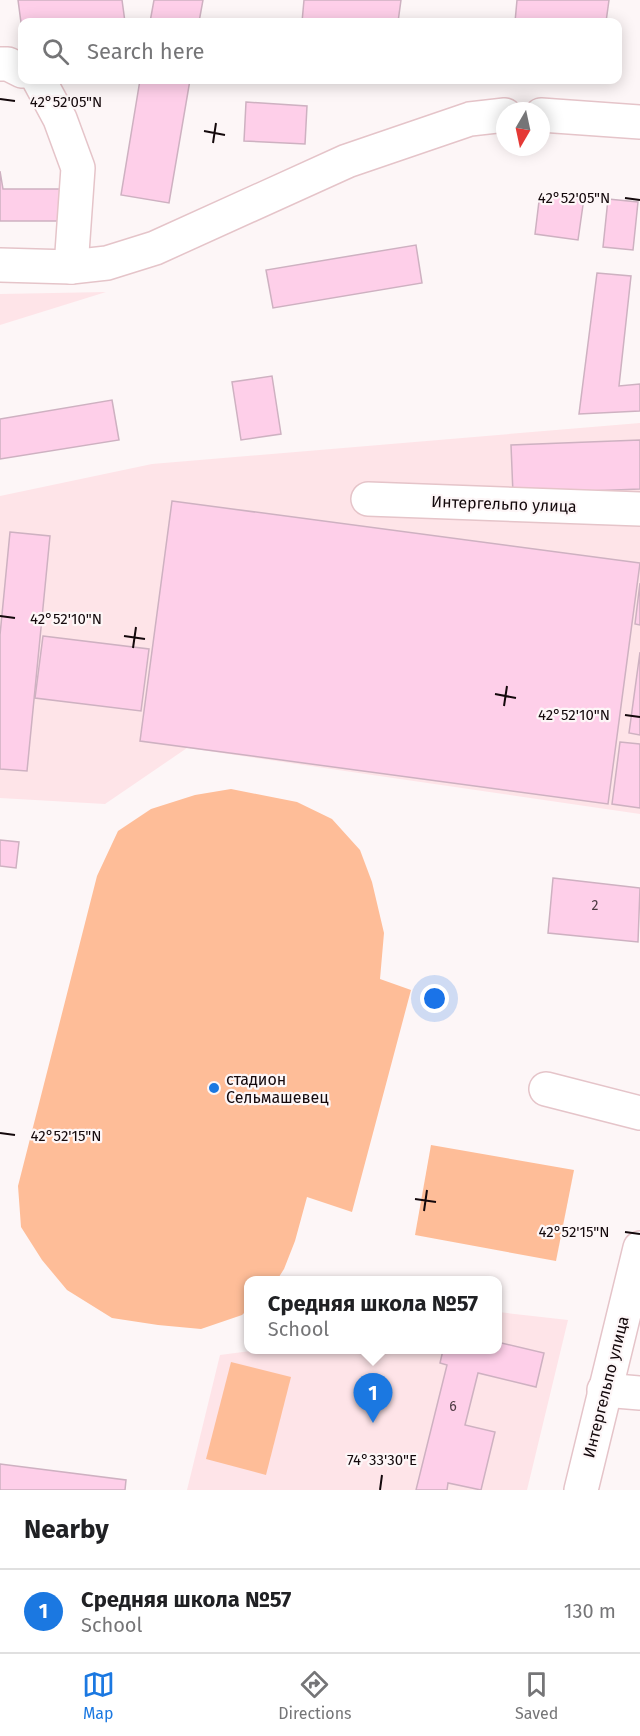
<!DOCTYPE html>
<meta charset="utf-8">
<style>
:root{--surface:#fff;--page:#f2f2f2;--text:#202124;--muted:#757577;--line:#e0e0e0;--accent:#1b78e1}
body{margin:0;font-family:"Fira Sans",sans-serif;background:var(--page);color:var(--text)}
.compass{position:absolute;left:496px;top:102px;width:54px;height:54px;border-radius:50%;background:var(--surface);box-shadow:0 3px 15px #0003;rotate:189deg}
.you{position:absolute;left:435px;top:999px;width:21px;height:21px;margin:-15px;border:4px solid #fff;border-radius:50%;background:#1a73e8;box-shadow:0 0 0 9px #1a73e833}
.badge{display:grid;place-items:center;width:39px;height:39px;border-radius:50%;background:var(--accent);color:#fff;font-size:20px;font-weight:700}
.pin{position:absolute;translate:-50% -50px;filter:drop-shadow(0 2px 3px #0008)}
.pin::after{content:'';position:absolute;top:32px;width:21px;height:18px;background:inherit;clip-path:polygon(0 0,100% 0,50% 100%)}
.popup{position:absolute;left:244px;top:1276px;width:258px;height:78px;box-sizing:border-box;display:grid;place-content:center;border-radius:12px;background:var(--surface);filter:drop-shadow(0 2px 4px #0005);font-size:20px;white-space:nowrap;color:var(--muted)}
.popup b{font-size:22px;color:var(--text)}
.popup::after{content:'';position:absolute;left:50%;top:100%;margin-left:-12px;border:12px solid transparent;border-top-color:var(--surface)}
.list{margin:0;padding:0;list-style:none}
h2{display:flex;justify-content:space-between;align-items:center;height:78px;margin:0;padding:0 24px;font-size:26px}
h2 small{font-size:20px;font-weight:400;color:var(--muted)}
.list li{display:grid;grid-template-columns:39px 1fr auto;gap:18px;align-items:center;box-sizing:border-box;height:84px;padding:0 24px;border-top:2px solid var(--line)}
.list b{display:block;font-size:22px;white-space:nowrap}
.list p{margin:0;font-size:20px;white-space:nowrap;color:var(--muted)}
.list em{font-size:20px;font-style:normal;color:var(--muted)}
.icon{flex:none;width:33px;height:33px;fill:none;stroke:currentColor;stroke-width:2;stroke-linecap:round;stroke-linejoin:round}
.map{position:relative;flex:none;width:640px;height:1490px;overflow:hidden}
.search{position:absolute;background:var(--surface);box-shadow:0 3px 15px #0003;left:18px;right:18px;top:18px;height:66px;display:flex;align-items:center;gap:15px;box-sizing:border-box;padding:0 21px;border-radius:12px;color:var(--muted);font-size:22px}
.sheet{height:162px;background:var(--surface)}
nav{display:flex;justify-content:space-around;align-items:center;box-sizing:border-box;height:84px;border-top:2px solid var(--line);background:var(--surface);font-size:16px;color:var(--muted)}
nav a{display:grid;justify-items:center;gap:3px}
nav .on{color:var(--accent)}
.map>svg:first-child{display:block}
</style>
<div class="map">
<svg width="640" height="1490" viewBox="0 0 640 1490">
<rect width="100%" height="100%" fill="#fdf6f7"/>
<g fill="#fee4e8">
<polygon points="106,292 0,325 0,294"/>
<polygon points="640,423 640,814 187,748 105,804 0,798 0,496 152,464"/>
<polygon points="498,1312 568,1320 527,1490 187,1490 220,1355 257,1350 497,1350"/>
</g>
<g fill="#febd98">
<polygon points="231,789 297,802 332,819 360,850 372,882 384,933 380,979 411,990 352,1212 307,1197 295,1241 284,1269 277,1280 248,1280 248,1309 242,1315 201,1329 158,1325 112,1318 67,1290 42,1260 21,1227 18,1186 97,876 118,831 151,809 195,795"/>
<polygon points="431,1145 574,1170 556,1261 415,1235"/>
<polygon points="231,1362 291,1377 266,1475 206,1459"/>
</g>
<g fill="#fecfe9" stroke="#ceb1c1" stroke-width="1.5">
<polygon points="18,0 122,0 125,22 22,22 22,30"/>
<polygon points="154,0 203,0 199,22 150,22"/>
<polygon points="304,0 401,0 398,22 302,22"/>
<polygon points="517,0 609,0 606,22 515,22"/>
<polygon points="140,80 190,80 169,203 121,195"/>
<polygon points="246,102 307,106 305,144 244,141"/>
<polygon points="0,171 3,189 62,189 63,221 0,221"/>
<polygon points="540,193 584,198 578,240 535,234"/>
<polygon points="608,199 638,202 633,250 603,247"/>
<polygon points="416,245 422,283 273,308 266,270"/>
<polygon points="597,273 631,276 619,386 640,384 640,411 579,414"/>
<polygon points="272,376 281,434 241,440 232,382"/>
<polygon points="112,400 119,440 0,459 0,419"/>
<polygon points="640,440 640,489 513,494 511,445"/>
<polygon points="172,501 640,563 608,804 140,741"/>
<polygon points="10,532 50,536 27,771 0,769 0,635"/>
<polygon points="640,583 640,625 635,624"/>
<polygon points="43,636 149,649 141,711 35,698"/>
<polygon points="640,652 640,735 629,733"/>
<polygon points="620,742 640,744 640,808 612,804"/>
<polygon points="0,840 19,842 16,868 0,866"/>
<polygon points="553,878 640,888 638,942 548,933"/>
<polygon points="497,1342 544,1353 536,1387 478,1373 465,1425 495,1432 481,1490 448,1483 447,1490 416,1490 447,1365 440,1363 443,1350 497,1350"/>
<polygon points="0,1464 126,1480 125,1490 0,1490"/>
</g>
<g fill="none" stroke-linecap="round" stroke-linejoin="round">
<g stroke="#e5c4c9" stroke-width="36">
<g id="minor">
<polyline points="0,64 8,64 22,71"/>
<polyline points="39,80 60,119 78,168 71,267"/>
<polyline points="541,115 640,122"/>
<polyline points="0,265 71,267 107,263 155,248 347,161 470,119 505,115"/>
<polyline points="368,499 640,509"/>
<polyline points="546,1089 640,1113"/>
<polyline points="604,1390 640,1393"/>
<polyline points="581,1490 640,1248"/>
</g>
</g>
<use href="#minor" stroke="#fff" stroke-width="33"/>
</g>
<path fill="none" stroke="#14090c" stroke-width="2" d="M0,99L15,101M204,131L225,135M213,143L216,123M625,198L640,200M0,616L15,618M124,636L145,639M133,648L136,627M495,694L516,698M504,706L507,686M625,715L640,717M0,1133L15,1135M415,1199L436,1202M424,1211L427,1190M625,1232L640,1234M380,1490L382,1475"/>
<circle fill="#1b78e1" stroke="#fdf6f7" stroke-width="2" cx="214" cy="1088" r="6"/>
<g text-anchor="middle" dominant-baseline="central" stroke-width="4.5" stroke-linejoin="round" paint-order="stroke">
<g font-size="14" fill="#4e3a43">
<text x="595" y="905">2</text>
<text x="453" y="1406">6</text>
</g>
<g font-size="16" fill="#14090c" stroke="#fdf6f7">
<text transform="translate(504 504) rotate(2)">Интергельпо улица</text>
<text transform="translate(606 1387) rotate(-76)">Интергельпо улица</text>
</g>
<g font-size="16" fill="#14090c" stroke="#fdf6f7" text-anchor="start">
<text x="226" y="1079">стадион<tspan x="226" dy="18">Сельмашевец</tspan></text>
</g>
</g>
<g font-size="15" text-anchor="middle" fill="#14090c" stroke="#fdf6f7" stroke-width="4.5" stroke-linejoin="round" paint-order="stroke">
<text x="66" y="107">42°52'05"N</text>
<text x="574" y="203">42°52'05"N</text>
<text x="66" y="624">42°52'10"N</text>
<text x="574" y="720">42°52'10"N</text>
<text x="66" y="1141">42°52'15"N</text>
<text x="574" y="1237">42°52'15"N</text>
<text x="382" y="1465">74°33'30"E</text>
</g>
</svg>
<svg class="compass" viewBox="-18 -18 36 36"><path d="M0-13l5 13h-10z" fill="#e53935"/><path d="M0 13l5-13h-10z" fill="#757577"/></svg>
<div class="you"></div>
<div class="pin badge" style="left:373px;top:1423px">1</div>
<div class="popup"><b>Средняя школа №57</b>School</div>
<div class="search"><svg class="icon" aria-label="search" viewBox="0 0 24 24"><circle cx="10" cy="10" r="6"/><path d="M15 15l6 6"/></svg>Search here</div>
</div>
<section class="sheet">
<h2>Nearby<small></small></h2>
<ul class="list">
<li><span class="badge">1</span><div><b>Средняя школа №57</b><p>School</p></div><em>130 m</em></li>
</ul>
</section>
<nav>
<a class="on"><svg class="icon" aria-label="map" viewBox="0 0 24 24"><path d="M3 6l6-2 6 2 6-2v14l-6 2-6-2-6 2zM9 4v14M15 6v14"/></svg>Map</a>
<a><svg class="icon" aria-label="directions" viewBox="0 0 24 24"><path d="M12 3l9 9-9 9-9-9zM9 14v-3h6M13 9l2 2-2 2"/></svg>Directions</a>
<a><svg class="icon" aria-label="saved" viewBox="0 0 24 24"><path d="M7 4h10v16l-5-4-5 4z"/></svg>Saved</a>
</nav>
